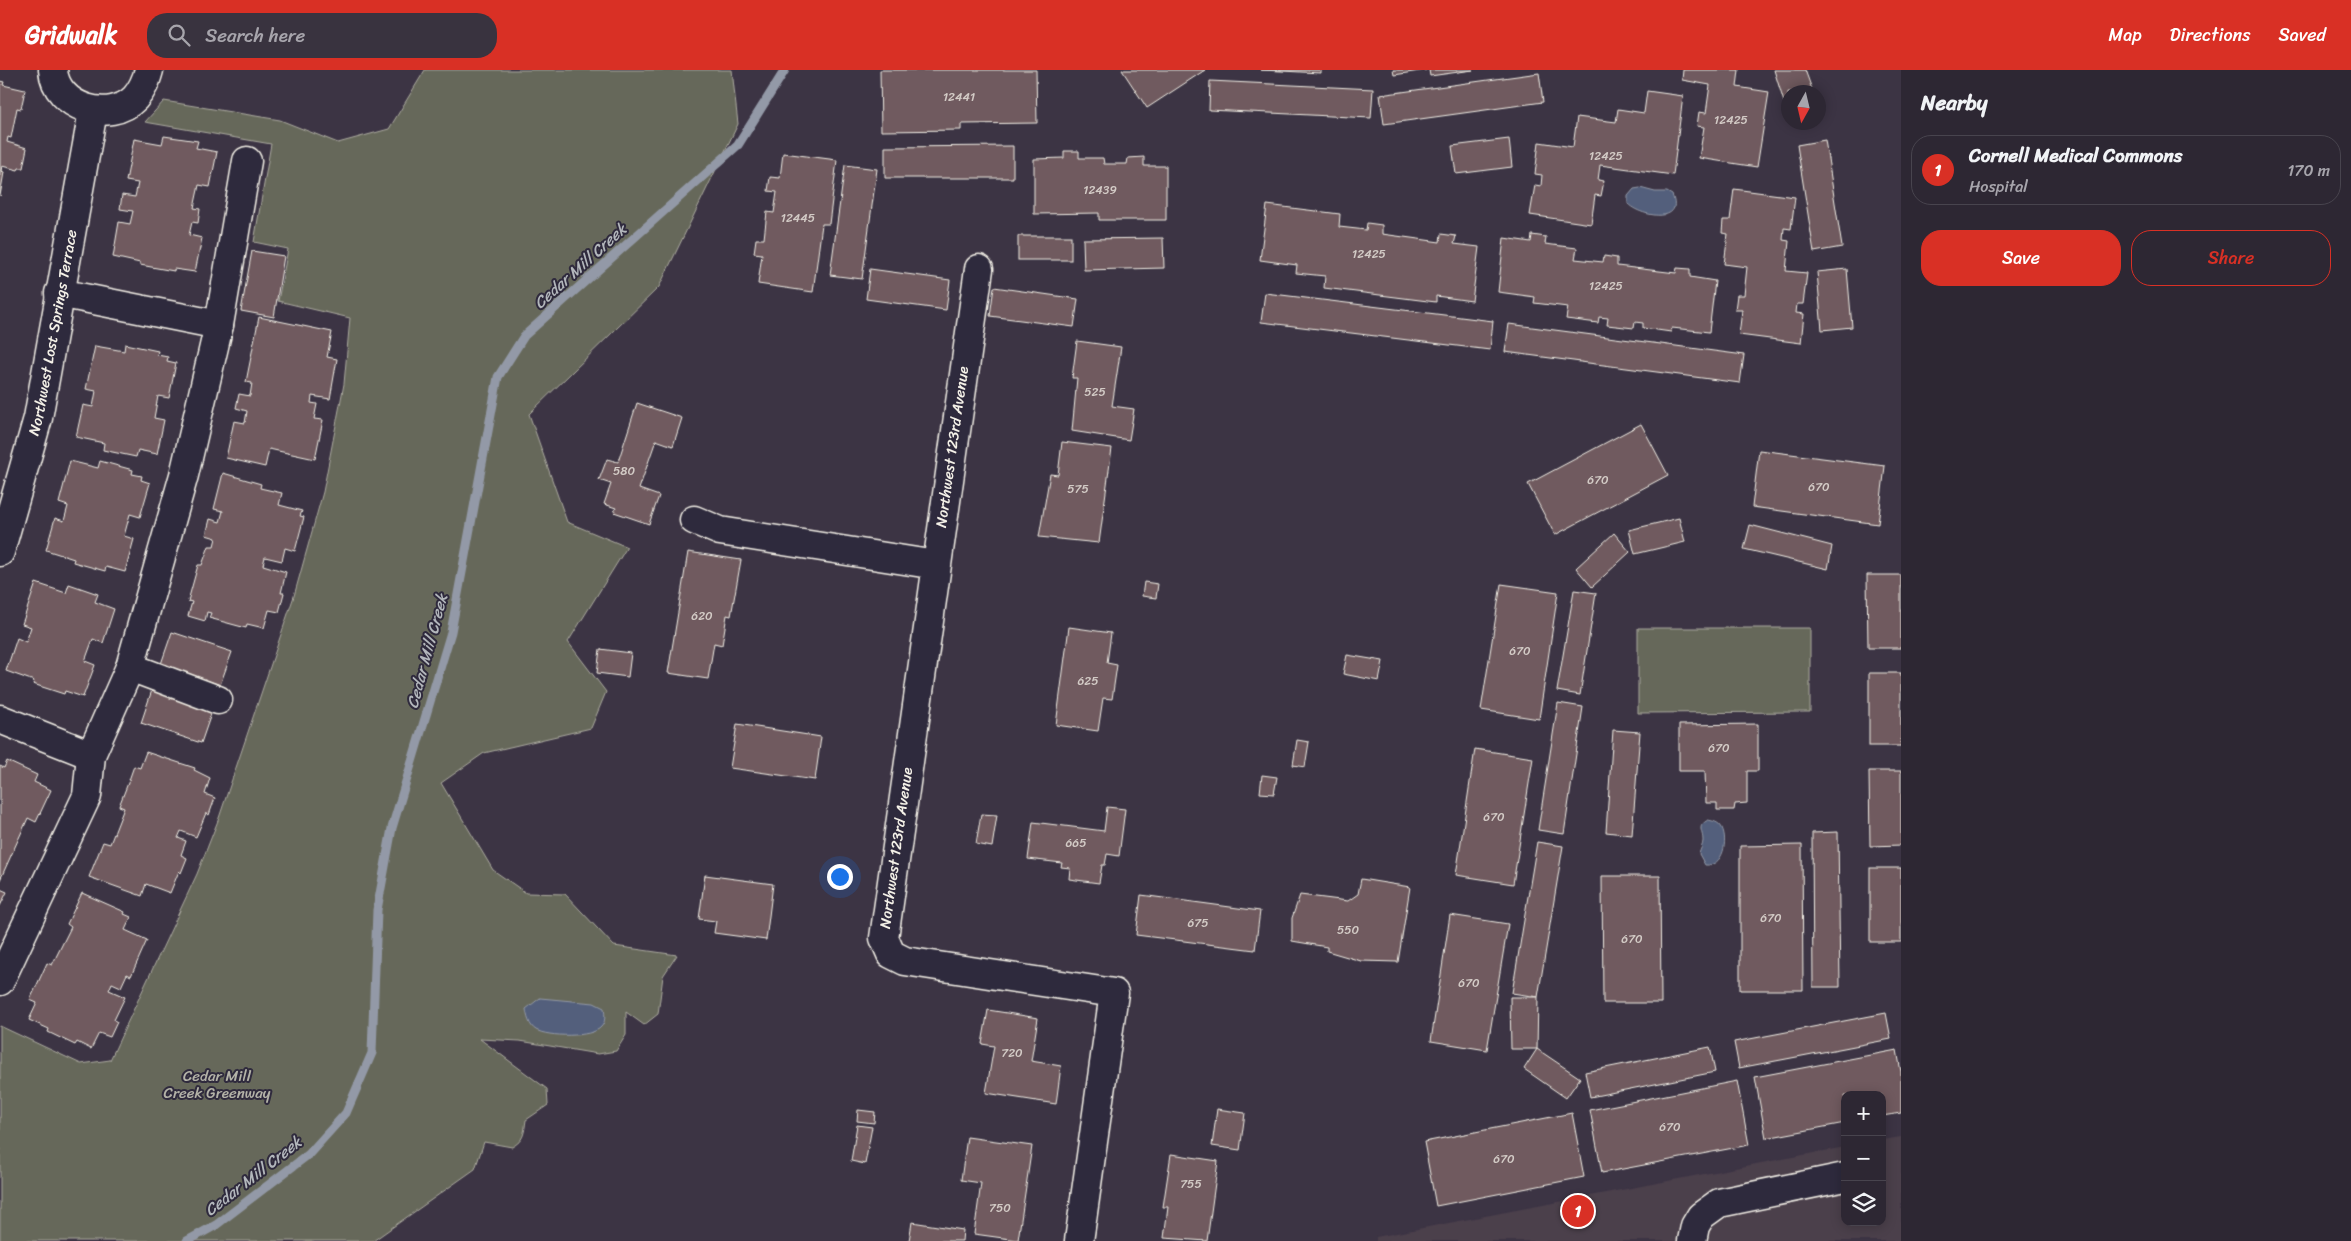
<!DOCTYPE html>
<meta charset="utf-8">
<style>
:root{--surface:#2d2733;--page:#39333f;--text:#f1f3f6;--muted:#a7a5ac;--line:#48444e;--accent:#d93025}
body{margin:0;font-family:Sriracha,sans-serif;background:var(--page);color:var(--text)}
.controls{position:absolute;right:15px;bottom:15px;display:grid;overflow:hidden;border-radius:10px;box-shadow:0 2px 12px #0003}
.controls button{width:45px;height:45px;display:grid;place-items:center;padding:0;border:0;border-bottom:1px solid var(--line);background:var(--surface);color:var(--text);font:25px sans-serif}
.compass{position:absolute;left:1781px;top:15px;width:45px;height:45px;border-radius:50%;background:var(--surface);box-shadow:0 2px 12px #0003;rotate:188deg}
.you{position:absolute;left:839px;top:806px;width:18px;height:18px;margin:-12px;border:4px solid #fff;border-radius:50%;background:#1a73e8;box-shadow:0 0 0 8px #1a73e833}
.badge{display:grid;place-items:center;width:32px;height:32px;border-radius:50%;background:var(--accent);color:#fff;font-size:16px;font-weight:700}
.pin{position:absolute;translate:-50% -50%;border:2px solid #fff;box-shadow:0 1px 5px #0006}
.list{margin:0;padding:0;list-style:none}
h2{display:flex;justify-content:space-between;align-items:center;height:65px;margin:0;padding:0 20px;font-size:21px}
h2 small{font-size:16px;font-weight:400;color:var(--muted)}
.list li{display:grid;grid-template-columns:32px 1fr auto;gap:15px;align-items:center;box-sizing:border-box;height:70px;margin:0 10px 10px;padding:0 10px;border:1px solid var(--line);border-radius:20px}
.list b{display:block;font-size:19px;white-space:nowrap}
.list p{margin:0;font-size:16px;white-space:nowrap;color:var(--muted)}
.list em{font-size:16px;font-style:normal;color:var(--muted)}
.actions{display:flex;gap:10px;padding:15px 20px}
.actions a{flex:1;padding:11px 0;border:1px solid var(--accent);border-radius:20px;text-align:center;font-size:18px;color:var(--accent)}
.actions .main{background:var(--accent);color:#fff}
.icon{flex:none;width:28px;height:28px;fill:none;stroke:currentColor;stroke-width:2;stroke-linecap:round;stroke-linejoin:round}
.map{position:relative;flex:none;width:1901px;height:1171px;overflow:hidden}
header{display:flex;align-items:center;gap:30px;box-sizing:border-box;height:70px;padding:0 25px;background:var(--accent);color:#fff}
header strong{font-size:24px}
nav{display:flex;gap:28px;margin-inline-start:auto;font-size:18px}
.search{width:350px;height:45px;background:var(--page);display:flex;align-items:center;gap:12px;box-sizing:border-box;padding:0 18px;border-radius:20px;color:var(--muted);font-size:19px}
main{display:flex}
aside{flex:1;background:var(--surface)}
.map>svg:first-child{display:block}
</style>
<header>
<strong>Gridwalk</strong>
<div class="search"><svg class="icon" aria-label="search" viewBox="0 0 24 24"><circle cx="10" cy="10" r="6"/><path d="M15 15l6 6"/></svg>Search here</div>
<nav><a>Map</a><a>Directions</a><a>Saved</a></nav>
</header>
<main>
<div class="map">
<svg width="1901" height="1171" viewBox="0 0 1901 1171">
<rect width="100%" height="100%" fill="#3c3444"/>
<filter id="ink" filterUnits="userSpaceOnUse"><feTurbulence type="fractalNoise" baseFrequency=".02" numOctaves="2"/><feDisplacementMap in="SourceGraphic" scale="10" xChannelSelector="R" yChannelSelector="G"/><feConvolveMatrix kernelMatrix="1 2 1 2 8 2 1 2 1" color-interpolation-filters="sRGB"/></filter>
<g filter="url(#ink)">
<polygon fill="#4b3f4c" points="1901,1067 1901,1171 1376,1171 1376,1167 1845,1077 1845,1152 1882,1152 1882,1070"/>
<g fill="#66685a" stroke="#adaca1">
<path d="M425,0H732L738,54L659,217L529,344L567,452L627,477L568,572L606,622L591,658L484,683L441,713L493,800L526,823L565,824L614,876L677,885L663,906L658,944L644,955L626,942V965L616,981L598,984L520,971L480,969L547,1019L548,1035L526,1050C524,1064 524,1070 512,1077L484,1072L475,1099L373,1171H0V956L81,994L110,990L197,804L219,748L294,526L323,422L344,314L350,248L278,231L288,179L254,172L271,74L145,52L164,31L280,50L338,73L389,59Z"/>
<polygon points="1638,558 1810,558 1810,642 1638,643"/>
</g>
<g fill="#525f7b" stroke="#9399a7">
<path d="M1640,118L1655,122H1667L1672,125C1685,154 1641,147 1628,134V126L1634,119Z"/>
<path d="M1708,750C1713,751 1719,752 1722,758C1728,770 1724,797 1705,795L1699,784C1700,780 1703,775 1703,771C1703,760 1696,757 1708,750Z"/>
<path d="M540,928L594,933L604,938C605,945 606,952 601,957C592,968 548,967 536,960C529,956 527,946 526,939Z"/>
</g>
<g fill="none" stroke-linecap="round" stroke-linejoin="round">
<polyline stroke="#9399a7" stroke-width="9" points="187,1171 216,1155 309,1084 346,1043 372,983 377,840 392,758 451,562 498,307 524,266 738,75 785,0"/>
</g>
<g fill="#6f5a5e" stroke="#f4f1e8">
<polygon points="880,0 1036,0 1037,53 961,54 961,60 881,61"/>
<polygon points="1122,0 1205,0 1147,38"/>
<polygon points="1261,0 1321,0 1321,3"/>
<polygon points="1393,0 1426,0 1394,5"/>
<polygon points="1429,0 1473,0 1430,6"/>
<polygon points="1683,0 1739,0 1737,17 1769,22 1757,97 1699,88 1704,57 1697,56 1699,42 1706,43 1710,15 1682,10"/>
<polygon points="1774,0 1805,0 1813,22 1788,22 1788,45"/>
<polygon points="1539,3 1543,32 1384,54 1380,25"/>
<polygon points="0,11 4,12 3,15 25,20 21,39 17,38 11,68 8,67 7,72 27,78 23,98 19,98 18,100 2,96 1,101 4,102 0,126"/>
<polygon points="1210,11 1373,19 1371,48 1209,40"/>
<polygon points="1647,21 1683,26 1673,105 1600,95 1598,110 1604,111 1601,126 1595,125 1591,154 1530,145 1535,115 1541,116 1542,105 1535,104 1539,72 1573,77 1577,47 1616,52 1618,39 1644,43"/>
<polygon points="164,66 198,71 196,78 217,82 210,117 199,115 194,138 200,139 198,153 192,152 189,165 202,168 195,202 174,199 174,201 140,195 140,193 113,187 119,152 130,154 133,141 120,139 122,125 135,127 138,113 126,111 134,69 162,74"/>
<polygon points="1509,69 1512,97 1456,104 1452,76"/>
<polygon points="1825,70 1842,177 1814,182 1797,75"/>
<polygon points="1013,76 1013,108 885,108 885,77"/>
<polygon points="1064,81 1079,81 1079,88 1103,88 1104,94 1127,94 1128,88 1144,87 1144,96 1166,96 1166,150 1099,150 1099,143 1034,144 1034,89 1064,88"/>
<polygon points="783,83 837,90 829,154 822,154 813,222 758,214 762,184 754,183 756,169 764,169 767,142 774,143 777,122 768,121 770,107 780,108"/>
<polygon points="845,95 877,99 862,209 830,205"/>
<polygon points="1734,119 1795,127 1791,159 1784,158 1783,170 1789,171 1786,201 1807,203 1803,234 1797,234 1796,243 1804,244 1801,273 1739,265 1742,240 1735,240 1737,225 1744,225 1747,197 1724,194 1728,164 1722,163 1723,150 1730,150"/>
<polygon points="1267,135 1340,144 1339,157 1366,160 1367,153 1382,155 1382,164 1440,172 1441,164 1456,166 1454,174 1479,177 1472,231 1436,226 1436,232 1324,218 1325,206 1296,203 1297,195 1260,190"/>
<polygon points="1532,165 1546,167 1545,174 1577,178 1575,189 1603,192 1604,186 1617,188 1617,196 1676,203 1677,198 1690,199 1690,207 1715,211 1709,262 1672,258 1671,262 1643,258 1643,253 1635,252 1634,258 1607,255 1608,248 1599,247 1598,253 1566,249 1568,237 1534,233 1535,227 1498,222 1504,168 1531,172"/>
<rect x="1018" y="166" width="53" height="24"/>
<polygon points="1163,168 1164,198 1084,200 1083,169"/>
<polygon points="252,181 284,186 274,247 241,241"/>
<polygon points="870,199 950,210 946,240 866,229"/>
<polygon points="1847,199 1852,257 1822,260 1817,202"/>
<polygon points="994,217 1078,229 1074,257 990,246"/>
<polygon points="1265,223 1493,251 1490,280 1261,252"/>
<polygon points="259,247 332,262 327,287 337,289 330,329 312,326 311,333 317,334 314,349 323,350 315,389 269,379 265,397 226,388 234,351 245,353 247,341 236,338 239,324 250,326 252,313 246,312"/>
<polygon points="1509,254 1744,285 1740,313 1505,282"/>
<polygon points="1077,271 1121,277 1112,336 1134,339 1129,370 1072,361 1077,308 1072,308"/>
<polygon points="125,274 158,281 157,285 168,287 167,291 176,293 169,328 158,326 154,348 164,350 157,384 138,380 136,387 103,380 104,373 76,367 83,335 93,337 96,321 86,319 95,276 124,281"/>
<polygon points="637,333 682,348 673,376 656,370 639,419 659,426 649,454 614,442 616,438 604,434 611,414 599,410 607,389 618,392"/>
<polygon points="1641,354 1668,405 1555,465 1528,414"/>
<polygon points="1062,372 1112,378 1099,473 1039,467 1050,404 1058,405"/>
<polygon points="1759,380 1885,396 1878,454 1752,437"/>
<polygon points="70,391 98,398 100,391 133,400 132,404 142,406 141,410 150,413 140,447 130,444 124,466 134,469 125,502 106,497 105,501 73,492 74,489 46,480 55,448 64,451 68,436 59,433"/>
<polygon points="223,403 261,414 260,418 282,423 279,435 302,441 300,446 304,447 295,481 285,478 282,491 265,487 263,495 286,502 281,523 284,523 279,542 269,540 264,558 247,554 246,558 209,548 211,543 207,542 205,551 188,546 192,532 188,531 198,495 202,495 209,476 214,476 216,468 206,465 210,449 220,452 223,441 214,439"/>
<polygon points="1679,448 1685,472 1635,484 1629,460"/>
<polygon points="1750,455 1832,476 1828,499 1744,479"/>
<polygon points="1614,463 1630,482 1592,517 1576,498"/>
<polygon points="688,482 741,490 731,546 727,545 722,575 714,573 708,609 668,603"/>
<polygon points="1867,505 1901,505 1901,578 1868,578"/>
<polygon points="1144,512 1158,514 1156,528 1142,526"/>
<polygon points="36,513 66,523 69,514 98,524 95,532 114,539 103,573 93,569 85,591 95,595 83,627 65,621 64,624 33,614 34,611 6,601 17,568 26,572 31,557 22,554"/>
<polygon points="1501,514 1558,522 1539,649 1481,640"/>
<polygon points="1574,520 1596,523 1580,625 1557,621"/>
<polygon points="1069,557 1111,563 1107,593 1117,595 1112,629 1103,628 1098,661 1056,655"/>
<polygon points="172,562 232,582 220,615 161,594"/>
<polygon points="600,579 631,583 628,607 597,603"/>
<polygon points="1347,585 1383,591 1379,611 1343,604"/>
<rect x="1869" y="603" width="32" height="73"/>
<polygon points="152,620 212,641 201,673 141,653"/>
<polygon points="1558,633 1583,637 1564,764 1538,760"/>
<polygon points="737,654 821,667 815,710 730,698"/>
<polygon points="1758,654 1758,701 1747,701 1747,733 1735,734 1734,740 1717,740 1717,733 1706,733 1705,701 1679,701 1679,655"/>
<polygon points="1613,660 1640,662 1632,765 1606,762"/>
<polygon points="1297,670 1309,672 1305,697 1293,695"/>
<polygon points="1475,679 1533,688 1513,814 1456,805"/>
<polygon points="146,682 195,698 194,700 210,708 205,724 215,728 209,745 206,743 196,767 181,761 178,768 186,771 181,785 187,788 181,803 179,801 170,823 146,814 142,826 89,807 103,772 110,774 124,738 119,736 128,713 134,696 140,698"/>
<polygon points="7,691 37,705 34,712 51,720 36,752 28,748 0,810 0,696 4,698"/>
<polygon points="1869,701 1901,701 1901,775 1870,776"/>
<polygon points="1262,705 1277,707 1274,724 1260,723"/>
<polygon points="1107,737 1125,739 1119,786 1107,784 1105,795 1102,795 1099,813 1069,809 1070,798 1061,797 1062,793 1028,789 1033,752 1104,761"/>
<polygon points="981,744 997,745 992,777 976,774"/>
<polygon points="1838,762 1840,917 1813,917 1812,763"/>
<polygon points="1537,772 1563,776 1538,927 1512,923"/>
<polygon points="1802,775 1803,920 1740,920 1740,776"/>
<rect x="1870" y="798" width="31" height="74"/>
<polygon points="705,805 773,814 766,870 714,863 716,851 699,849"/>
<polygon points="1602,806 1660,806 1661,933 1603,933"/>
<polygon points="1361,809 1410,817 1398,892 1361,891 1327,881 1327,877 1292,871 1292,848 1300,825 1348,831 1358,824"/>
<polygon points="0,819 7,822 0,836"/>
<polygon points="82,823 125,842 124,844 131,847 125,860 147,870 131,906 127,904 121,917 112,913 109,920 125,927 114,950 117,952 110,967 99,963 91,979 77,972 75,975 48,962 49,959 29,950 37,933 30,930 47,893 52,895 71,857 67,854"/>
<polygon points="1141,825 1260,841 1255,880 1136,865"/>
<polygon points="1450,845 1508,854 1487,980 1431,971"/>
<polygon points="1510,927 1538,927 1537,979 1511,979"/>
<polygon points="988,940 1038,948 1031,991 1061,996 1056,1034 986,1023 994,976 982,974"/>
<polygon points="1886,943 1891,969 1739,998 1734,972"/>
<polygon points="1710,977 1715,1002 1590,1027 1585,1002"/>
<polygon points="1537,979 1580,1008 1566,1028 1524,999"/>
<polygon points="1897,980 1901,1002 1901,1043 1882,1046 1882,1025 1845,1025 1845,1053 1766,1068 1755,1007"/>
<polygon points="1737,1011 1749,1075 1602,1103 1590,1040"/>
<polygon points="1217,1039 1245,1043 1240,1080 1212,1076"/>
<polygon points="858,1040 875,1042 874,1053 857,1051"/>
<polygon points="1572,1043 1584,1107 1436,1136 1424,1072"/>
<polygon points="857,1055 872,1057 865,1094 851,1091"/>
<polygon points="967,1067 1032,1076 1018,1170 974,1164 981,1113 961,1110"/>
<polygon points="1171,1084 1218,1091 1207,1171 1164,1168 1168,1137 1163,1137"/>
<polygon points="912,1152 963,1160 962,1171 909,1171"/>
</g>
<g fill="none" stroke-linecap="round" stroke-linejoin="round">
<g stroke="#f4f1e8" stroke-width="31">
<g id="minor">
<path d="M53,0C56,38 110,54 135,28C143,19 146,11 149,0"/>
<polyline points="979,199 884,868 891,884 905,891 1114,923 1079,1171"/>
<polyline points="59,223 219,255"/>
<polyline points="694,450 720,461 936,495"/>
<path id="s1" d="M0,482L38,348L93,41"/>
<polyline points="130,597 218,630"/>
<polyline points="0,649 91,685"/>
<polyline points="0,911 87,726 91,685 130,597 184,405 219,255 247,91"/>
<polyline points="1692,1171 1695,1156 1701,1146 1719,1133 1845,1107"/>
</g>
</g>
<use href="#minor" stroke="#2f2a3d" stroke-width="28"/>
</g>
</g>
<g text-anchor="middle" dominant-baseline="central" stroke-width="4" stroke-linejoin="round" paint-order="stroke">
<g font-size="12" fill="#d3cbc6">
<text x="959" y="27">12441</text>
<text x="1731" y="50">12425</text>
<text x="1606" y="86">12425</text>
<text x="1100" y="120">12439</text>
<text x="798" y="148">12445</text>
<text x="1369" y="184">12425</text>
<text x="1606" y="216">12425</text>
<text x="1095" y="322">525</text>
<text x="624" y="401">580</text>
<text x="1598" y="410">670</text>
<text x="1819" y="417">670</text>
<text x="1078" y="419">575</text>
<text x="702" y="546">620</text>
<text x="1520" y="581">670</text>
<text x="1088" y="611">625</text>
<text x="1719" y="678">670</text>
<text x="1494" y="747">670</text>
<text x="1076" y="773">665</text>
<text x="1771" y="848">670</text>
<text x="1198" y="853">675</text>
<text x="1348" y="860">550</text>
<text x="1632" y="869">670</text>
<text x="1469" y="913">670</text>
<text x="1012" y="983">720</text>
<text x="1670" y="1057">670</text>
<text x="1504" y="1089">670</text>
<text x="1191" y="1114">755</text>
<text x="1000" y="1138">750</text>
</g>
<g font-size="15" fill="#f4f1e8" stroke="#2f2a3d">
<text stroke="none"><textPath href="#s1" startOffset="226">Northwest Lost Springs Terrace</textPath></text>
<text transform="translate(952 377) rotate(-82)">Northwest 123rd Avenue</text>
<text transform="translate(896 778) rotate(-82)">Northwest 123rd Avenue</text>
</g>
<g font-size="15" fill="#b4b3a8" stroke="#2f2a3d">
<text x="217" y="1006">Cedar Mill<tspan x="217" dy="17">Creek Greenway</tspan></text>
</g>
<g font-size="16" font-style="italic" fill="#b3b7bc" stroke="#2f2a3d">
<text transform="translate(580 196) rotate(-42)">Cedar Mill Creek</text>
<text transform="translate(427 581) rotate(-75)">Cedar Mill Creek</text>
<text transform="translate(253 1106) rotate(-38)">Cedar Mill Creek</text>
</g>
</g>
</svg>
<div class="controls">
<button>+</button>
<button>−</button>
<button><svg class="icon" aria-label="layers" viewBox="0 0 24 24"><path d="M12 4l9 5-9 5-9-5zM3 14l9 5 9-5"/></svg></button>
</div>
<svg class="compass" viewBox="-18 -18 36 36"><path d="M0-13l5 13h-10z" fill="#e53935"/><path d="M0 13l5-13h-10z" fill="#a7a5ac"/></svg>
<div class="you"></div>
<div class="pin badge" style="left:1578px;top:1141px">1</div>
</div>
<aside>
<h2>Nearby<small></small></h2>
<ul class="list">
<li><span class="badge">1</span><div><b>Cornell Medical Commons</b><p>Hospital</p></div><em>170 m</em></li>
</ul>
<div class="actions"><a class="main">Save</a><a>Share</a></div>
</aside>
</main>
